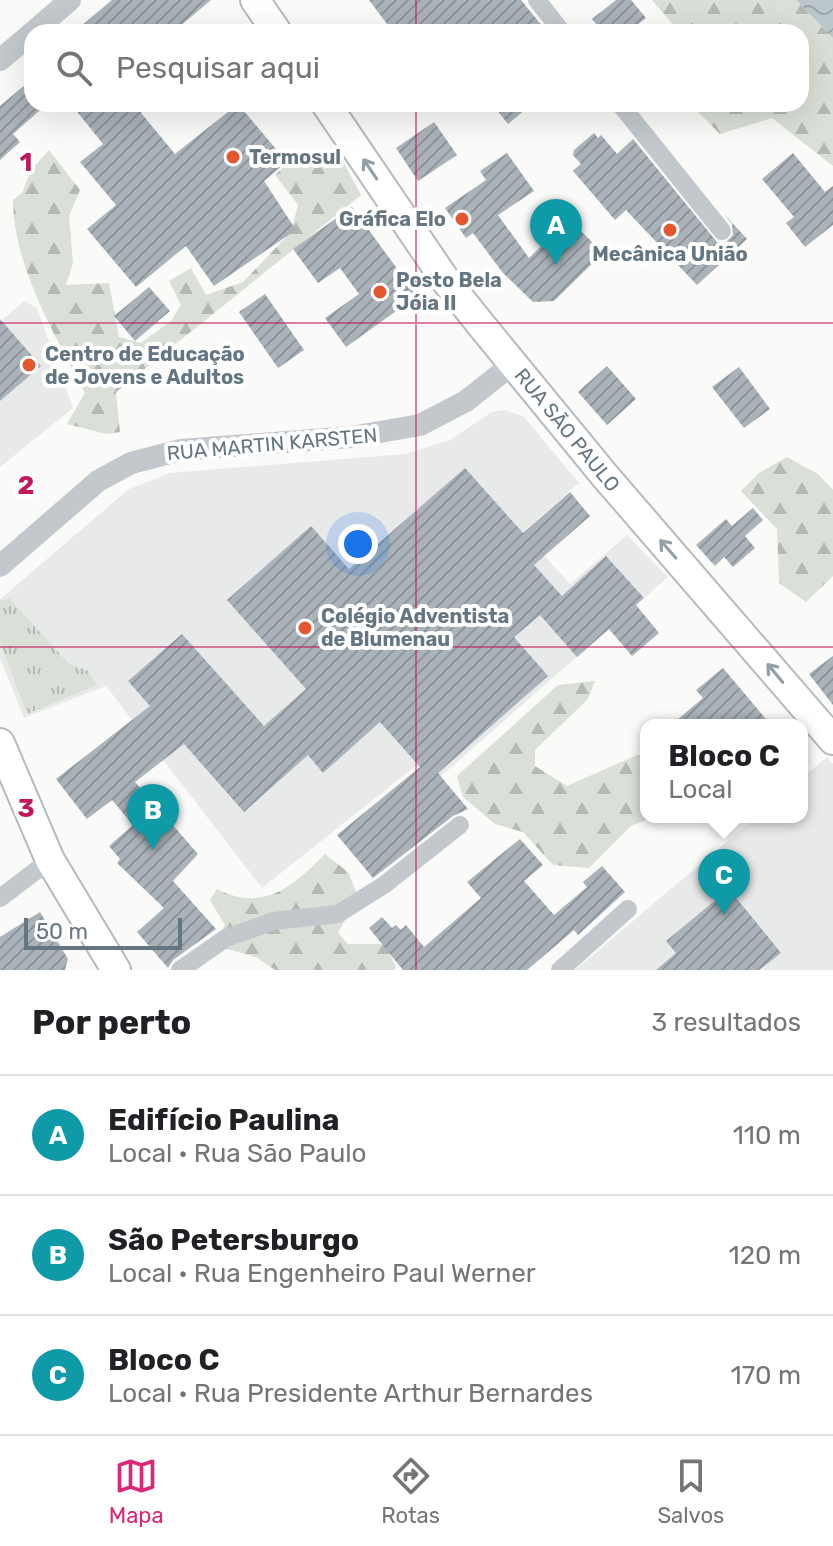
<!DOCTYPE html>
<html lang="pt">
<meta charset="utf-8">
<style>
:root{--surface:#fff;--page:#f6f6f6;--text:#202124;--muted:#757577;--line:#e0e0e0;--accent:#db2777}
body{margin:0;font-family:Rubik,sans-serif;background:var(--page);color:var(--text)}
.scale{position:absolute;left:24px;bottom:20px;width:158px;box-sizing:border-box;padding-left:8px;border:4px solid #657683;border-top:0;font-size:22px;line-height:28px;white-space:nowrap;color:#657683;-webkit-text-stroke:6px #fff;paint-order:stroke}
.you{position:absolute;left:358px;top:544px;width:28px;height:28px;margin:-20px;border:6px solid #fff;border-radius:50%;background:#1a73e8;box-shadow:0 0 0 12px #1a73e833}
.badge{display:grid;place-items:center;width:52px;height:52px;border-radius:50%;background:var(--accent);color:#fff;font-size:26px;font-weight:700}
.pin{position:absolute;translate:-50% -66px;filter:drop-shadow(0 2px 4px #0008)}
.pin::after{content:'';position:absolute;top:42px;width:28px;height:24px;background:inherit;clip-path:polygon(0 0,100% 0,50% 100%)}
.popup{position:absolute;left:640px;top:719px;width:168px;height:104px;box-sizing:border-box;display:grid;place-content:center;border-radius:16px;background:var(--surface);filter:drop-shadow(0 2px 6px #0005);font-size:26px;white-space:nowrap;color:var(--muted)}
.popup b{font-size:30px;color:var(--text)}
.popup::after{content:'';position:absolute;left:50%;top:100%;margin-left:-16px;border:16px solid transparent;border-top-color:var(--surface)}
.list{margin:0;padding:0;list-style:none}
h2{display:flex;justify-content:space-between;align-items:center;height:104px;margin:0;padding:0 32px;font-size:34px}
h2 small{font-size:26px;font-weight:400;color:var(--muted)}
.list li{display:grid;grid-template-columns:52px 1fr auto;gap:24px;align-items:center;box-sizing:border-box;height:120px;padding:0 32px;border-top:2px solid var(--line)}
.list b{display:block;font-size:30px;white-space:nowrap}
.list p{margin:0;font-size:26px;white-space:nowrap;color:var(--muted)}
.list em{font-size:26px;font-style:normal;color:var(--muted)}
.icon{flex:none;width:44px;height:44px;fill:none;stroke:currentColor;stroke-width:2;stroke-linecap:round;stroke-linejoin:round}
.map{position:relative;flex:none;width:833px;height:970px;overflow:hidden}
.search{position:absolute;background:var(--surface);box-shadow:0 8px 32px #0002;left:24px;right:24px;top:24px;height:88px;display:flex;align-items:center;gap:20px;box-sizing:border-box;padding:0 28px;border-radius:24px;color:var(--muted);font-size:30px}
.sheet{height:464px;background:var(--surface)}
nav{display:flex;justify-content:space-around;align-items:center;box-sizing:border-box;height:112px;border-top:2px solid var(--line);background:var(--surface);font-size:22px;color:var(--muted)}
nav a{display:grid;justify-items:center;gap:4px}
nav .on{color:var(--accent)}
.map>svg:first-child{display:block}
</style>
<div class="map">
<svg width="833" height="970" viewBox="0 0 833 970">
<defs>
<pattern id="forest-firs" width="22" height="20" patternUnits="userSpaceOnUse" patternTransform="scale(2)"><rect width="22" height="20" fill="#dadfd7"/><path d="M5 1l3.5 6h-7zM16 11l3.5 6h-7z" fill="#b4b9b4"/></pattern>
<pattern id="park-tufts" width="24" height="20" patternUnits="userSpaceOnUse" patternTransform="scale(2)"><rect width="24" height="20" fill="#dadfd7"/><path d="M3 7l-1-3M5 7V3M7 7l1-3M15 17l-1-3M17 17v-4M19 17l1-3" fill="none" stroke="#b4b9b4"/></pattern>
<pattern id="water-waves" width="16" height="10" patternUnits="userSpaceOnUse" patternTransform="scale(2)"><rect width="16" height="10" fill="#bbc7cb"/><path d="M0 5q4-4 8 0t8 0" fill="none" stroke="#9ca6aa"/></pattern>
<pattern id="building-hatch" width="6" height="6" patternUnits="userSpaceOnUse" patternTransform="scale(2)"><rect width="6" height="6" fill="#aab3b9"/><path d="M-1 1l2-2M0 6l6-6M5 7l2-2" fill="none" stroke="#8e969c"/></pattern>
</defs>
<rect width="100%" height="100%" fill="#fafaf8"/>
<g fill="#e8e9e9">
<polygon points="24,301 37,308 73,408 0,467 0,322"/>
<polygon points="505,410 524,417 579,483 523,532 570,584 627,535 668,577 433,783 417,765 262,888 106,686 24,718 0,658 0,599 129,489 170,473 405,454 450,440 492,412"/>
<polygon points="827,757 833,764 833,970 575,970 756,817 802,817 802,778"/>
</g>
<g fill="url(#forest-firs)">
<polygon points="652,0 796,0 833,38 833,166 772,118 720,134 690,104 801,104 801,32 679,32"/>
<path d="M49,150L80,190L69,216L73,263L66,285L109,283L119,337L141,343L171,321L181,305L169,281L191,268L206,295L243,282L291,232L298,205L275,175L299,152H338L361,195L116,392L120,432L106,434L67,424L85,393C56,337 13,265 13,200L22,193L31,170Z"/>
<polygon points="787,457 818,474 833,490 833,576 806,602 779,583 777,529 741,491 759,473"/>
<polygon points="595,681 588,699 535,750 535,766 567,786 637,755 646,755 646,817 654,817 631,826 589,868 553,865 523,832 495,824 463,797 457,776 558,685"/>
<path d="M325,854L348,872L358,896L338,933L348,944H386L396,968L394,970H275L256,957L213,945L225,925L210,900L217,889C264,913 293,886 325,854Z"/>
</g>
<polygon fill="url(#park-tufts)" points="9,598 68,663 88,671 97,685 27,714 0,642 0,601"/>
<polygon fill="url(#water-waves)" points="796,0 833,0 833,38"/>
<g fill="url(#building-hatch)">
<polygon points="112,0 211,0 173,32 74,32"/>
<polygon points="369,0 521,0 547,32 393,32"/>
<polygon points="616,0 631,0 646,18 628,32 602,32 592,19"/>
<polygon points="32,79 32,104 47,104 13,134 20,142 0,160 0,106"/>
<polygon points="71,104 151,104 141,113 175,154 238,104 287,162 264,181 296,230 214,286 186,246 136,287 87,229 116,205 80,162 103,144"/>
<polygon points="492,104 532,104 508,124"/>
<polygon points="434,122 457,155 418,181 396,148"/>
<polygon points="594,133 598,138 601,135 617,154 633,139 717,242 725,243 733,235 732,224 723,213 747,239 697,285 626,210 615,220 573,171 581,164 573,155 574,150"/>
<polygon points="507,153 534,191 498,215 529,258 569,219 603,253 554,301 533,302 503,273 473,233 466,238 445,208 486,180 480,171"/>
<polygon points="793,153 825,192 833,186 833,225 805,247 786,223 794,217 762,179"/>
<polygon points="352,207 417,296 346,347 325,318 359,294 340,268 318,283 293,249"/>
<polygon points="149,287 170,311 135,341 114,316"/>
<polygon points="265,294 304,350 278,368 239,312"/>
<polygon points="0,319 41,366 0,401"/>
<polygon points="607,366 636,399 607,425 578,392"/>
<polygon points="739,367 770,409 744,428 712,387"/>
<polygon points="465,468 523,533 570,492 590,516 534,565 562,596 606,556 644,598 636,605 659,633 632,656 609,629 577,657 540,615 514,637 548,676 438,773 468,809 453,816 373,878 337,835 420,767 380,722 323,773 308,755 244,812 184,744 135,782 198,854 173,881 216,929 173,960 168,968 137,932 164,908 117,863 120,859 109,846 133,825 112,800 87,819 56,779 150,706 128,681 182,634 264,726 306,689 227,600 311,526 349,569"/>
<polygon points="753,508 763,520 745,536 755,548 733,567 724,557 715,566 696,545 726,519 732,526"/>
<polygon points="833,656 833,705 809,674"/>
<polygon points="723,668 771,725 671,725 703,698 696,690"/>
<polygon points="520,839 543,865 524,881 554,915 587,887 583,882 602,866 625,892 578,935 574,930 527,970 403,970 369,928 382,917 392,928 396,925 401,930 406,925 424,947 481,898 467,882"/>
<polygon points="729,889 781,953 759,970 656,970 676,953 666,941"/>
<polygon points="40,912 68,959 65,970 0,970 0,937"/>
</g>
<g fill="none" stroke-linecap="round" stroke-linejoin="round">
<g stroke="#b5babe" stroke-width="32">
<g id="primary">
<polyline points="255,0 277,32"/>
<path id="s1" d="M326,104L446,281L482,326L605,476L833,740"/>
<polyline points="0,743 50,860 116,970"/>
</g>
</g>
<g stroke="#c3c8cc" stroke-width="18">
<polyline points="537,0 562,32"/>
<polyline points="620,104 722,231"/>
<polyline points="0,898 50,860"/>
<polyline points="180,970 226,938 274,921 338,914 384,885 460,825"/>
<polyline points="560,970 628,909"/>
</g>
<g stroke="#c3c8cc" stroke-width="22">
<polyline points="33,32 70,0"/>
<polyline points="0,60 32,33"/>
<polyline points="0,566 98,481 131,463 181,450 351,437 420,425 466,401 513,364"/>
</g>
<use href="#primary" stroke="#fff" stroke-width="28"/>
</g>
<defs><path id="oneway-shaft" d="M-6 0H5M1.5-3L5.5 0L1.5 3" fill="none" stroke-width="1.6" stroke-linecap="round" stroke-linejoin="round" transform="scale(2)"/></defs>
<g stroke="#939fa8">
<use href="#oneway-shaft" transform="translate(370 169) rotate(-124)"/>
<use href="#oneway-shaft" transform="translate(668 549) rotate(-131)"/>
<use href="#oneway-shaft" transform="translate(775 673) rotate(-130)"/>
</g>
<path fill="none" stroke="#c2185b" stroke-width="2" stroke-opacity="0.55" d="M416,0V32M416,104V970M0,323H833M0,647H833"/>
<g fill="#e4572e" stroke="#fff" stroke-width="3">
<circle cx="233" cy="157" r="8"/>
<circle cx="462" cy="219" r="8"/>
<circle cx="670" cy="230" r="8"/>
<circle cx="380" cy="292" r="8"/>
<circle cx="29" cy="365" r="8"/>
<circle cx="305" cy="628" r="8"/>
</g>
<g text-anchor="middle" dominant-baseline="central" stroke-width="8" stroke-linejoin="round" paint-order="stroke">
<g font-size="20" font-weight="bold" fill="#657683" stroke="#fff" text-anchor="start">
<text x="249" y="157">Termosul</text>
<text x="446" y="219" text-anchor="end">Gráfica Elo</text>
<text x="670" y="254" text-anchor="middle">Mecânica União</text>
<text x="396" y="280">Posto Bela<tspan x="396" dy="23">Jóia II</tspan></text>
<text x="45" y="354">Centro de Educação<tspan x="45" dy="23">de Jovens e Adultos</tspan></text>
<text x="321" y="616">Colégio Adventista<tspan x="321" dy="23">de Blumenau</tspan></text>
</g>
<g font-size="20" fill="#657683" stroke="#fff">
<text stroke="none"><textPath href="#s1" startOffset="406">RUA SÃO PAULO</textPath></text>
<text transform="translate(272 444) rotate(-5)">RUA MARTIN KARSTEN</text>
</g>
</g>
<g font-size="26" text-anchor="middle" font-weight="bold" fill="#c2185b" stroke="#fff" stroke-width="8" stroke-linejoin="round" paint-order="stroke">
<text x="26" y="171">1</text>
<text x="26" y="494">2</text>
<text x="26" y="817">3</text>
</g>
</svg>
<div class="scale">50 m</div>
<div class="you"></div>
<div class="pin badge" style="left:556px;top:265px;background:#0f9aa8">A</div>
<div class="pin badge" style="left:153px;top:850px;background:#0f9aa8">B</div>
<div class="pin badge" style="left:724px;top:915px;background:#0f9aa8">C</div>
<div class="popup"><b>Bloco C</b>Local</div>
<div class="search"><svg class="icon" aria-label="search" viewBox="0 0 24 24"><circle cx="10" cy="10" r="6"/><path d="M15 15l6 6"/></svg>Pesquisar aqui</div>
</div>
<section class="sheet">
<h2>Por perto<small>3 resultados</small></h2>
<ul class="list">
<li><span class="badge" style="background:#0f9aa8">A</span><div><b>Edifício Paulina</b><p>Local · Rua São Paulo</p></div><em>110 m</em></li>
<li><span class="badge" style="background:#0f9aa8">B</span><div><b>São Petersburgo</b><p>Local · Rua Engenheiro Paul Werner</p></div><em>120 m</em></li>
<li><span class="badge" style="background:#0f9aa8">C</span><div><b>Bloco C</b><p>Local · Rua Presidente Arthur Bernardes</p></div><em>170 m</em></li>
</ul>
</section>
<nav>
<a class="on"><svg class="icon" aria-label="map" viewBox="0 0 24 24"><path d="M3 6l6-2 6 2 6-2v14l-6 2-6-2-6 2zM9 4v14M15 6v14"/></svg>Mapa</a>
<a><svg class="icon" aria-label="directions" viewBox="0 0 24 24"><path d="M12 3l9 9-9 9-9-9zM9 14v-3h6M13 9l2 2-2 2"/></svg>Rotas</a>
<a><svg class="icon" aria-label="saved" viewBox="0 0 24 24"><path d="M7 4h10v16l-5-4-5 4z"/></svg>Salvos</a>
</nav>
